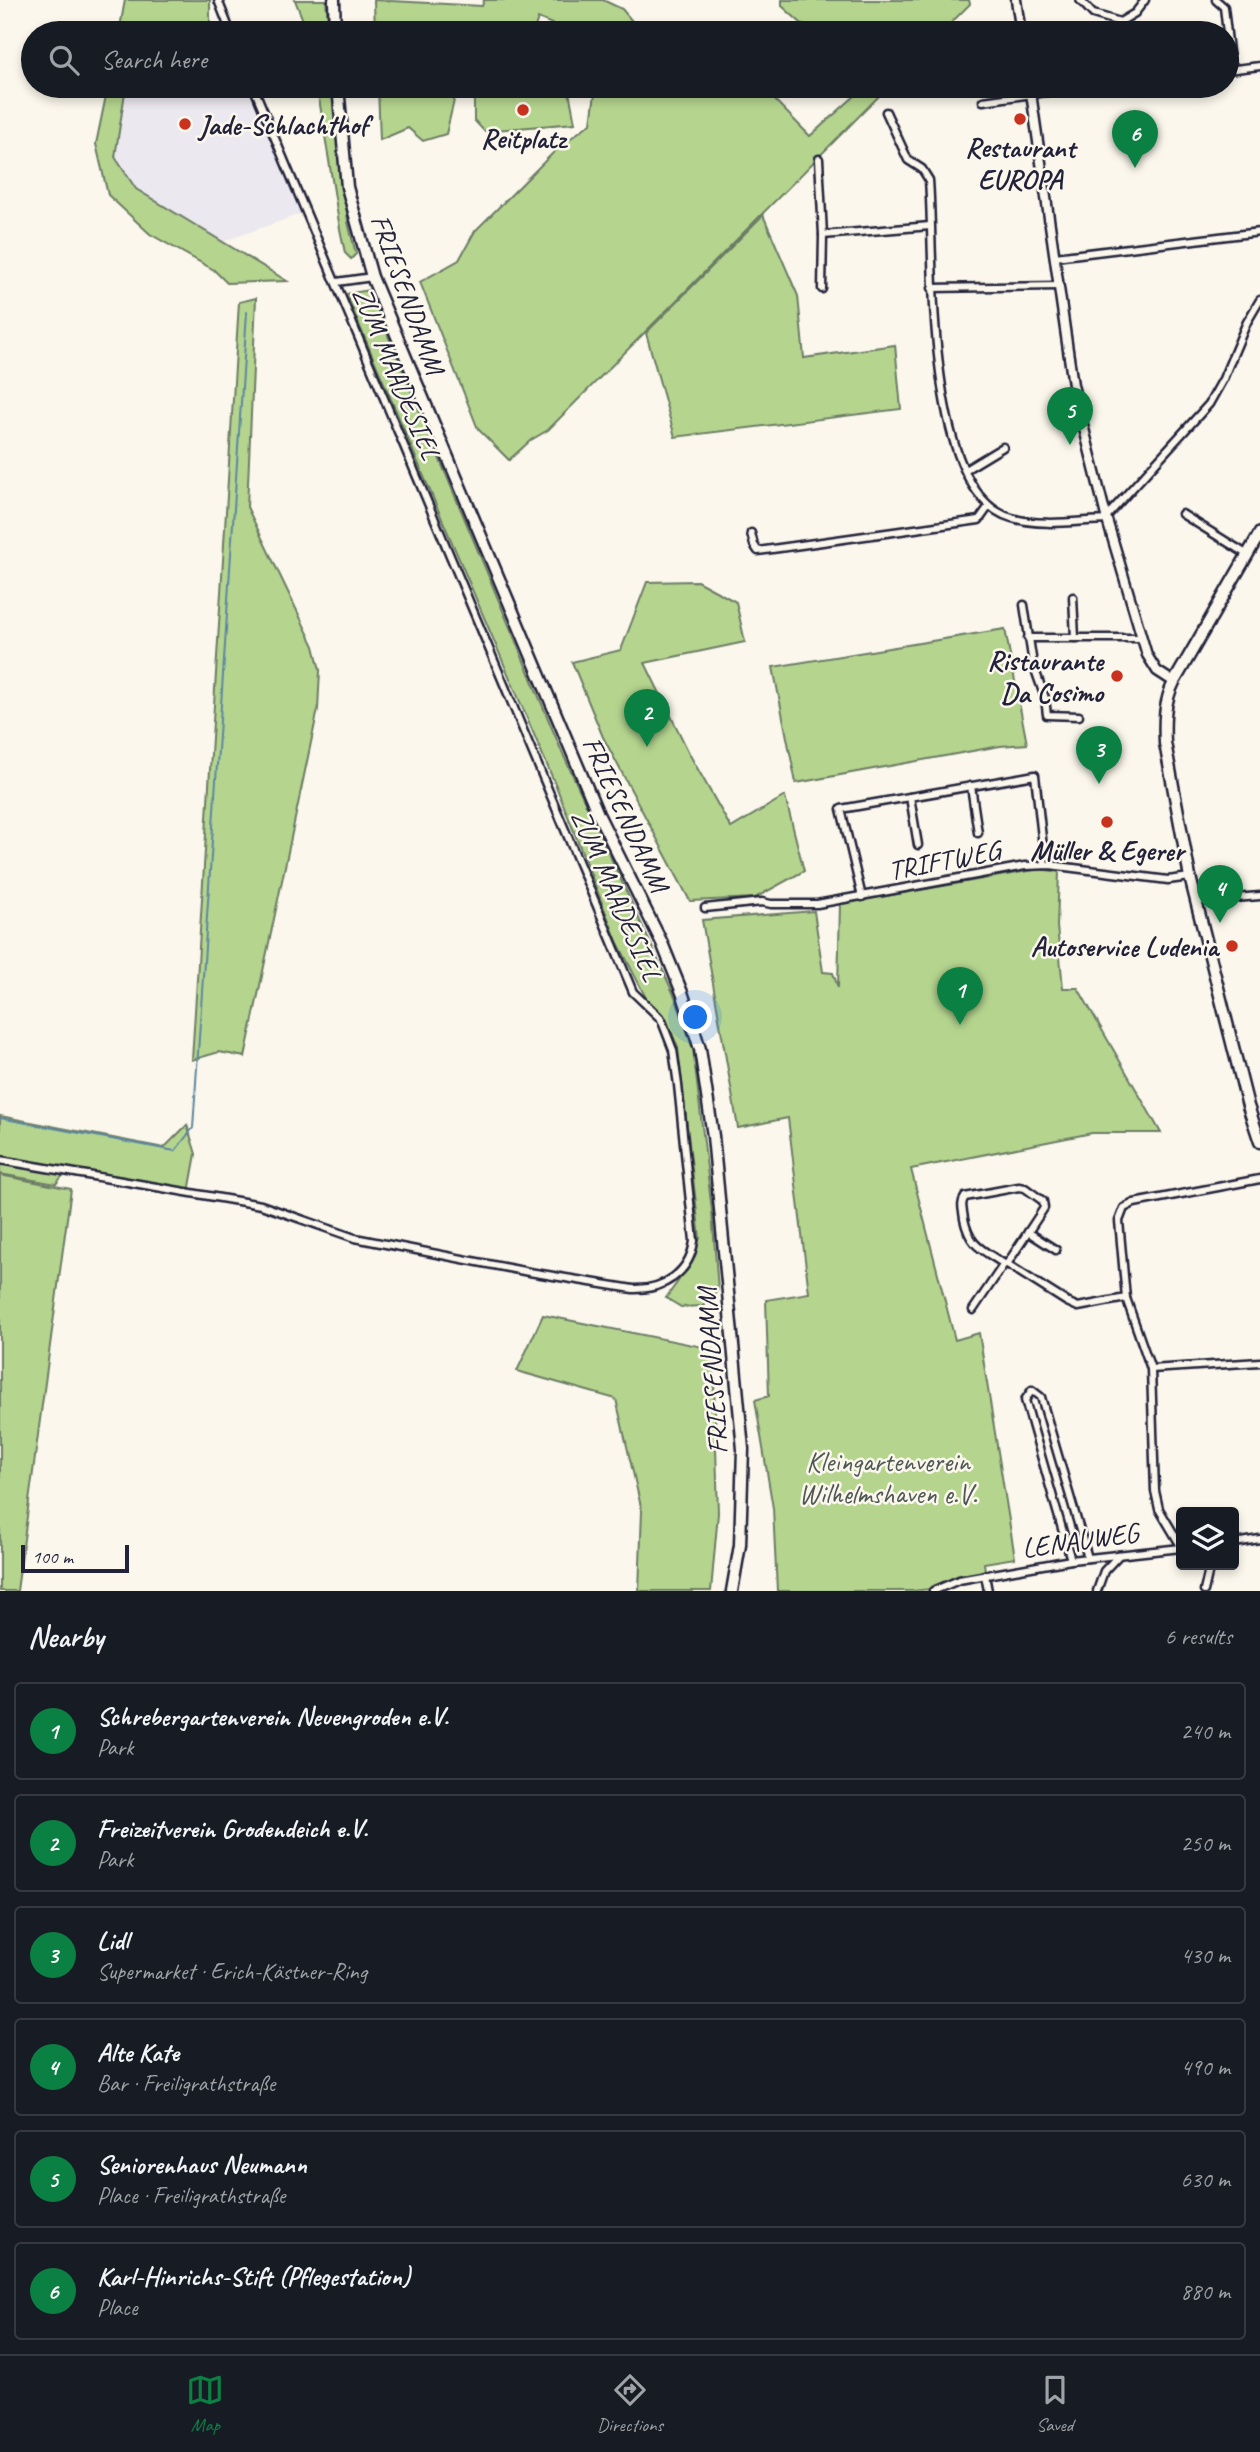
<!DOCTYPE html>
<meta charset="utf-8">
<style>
:root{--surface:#171b24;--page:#242831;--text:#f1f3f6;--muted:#9ea1a6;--line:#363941;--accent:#0b8043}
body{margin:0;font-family:Caveat,sans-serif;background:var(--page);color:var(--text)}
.controls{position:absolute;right:21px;bottom:21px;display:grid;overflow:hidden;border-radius:7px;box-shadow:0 4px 10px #0003}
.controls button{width:63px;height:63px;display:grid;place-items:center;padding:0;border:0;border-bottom:2px solid var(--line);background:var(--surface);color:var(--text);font:35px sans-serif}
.scale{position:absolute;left:21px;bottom:18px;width:108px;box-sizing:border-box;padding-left:7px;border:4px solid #22223b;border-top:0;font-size:19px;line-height:24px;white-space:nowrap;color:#22223b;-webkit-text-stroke:5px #fbf7ec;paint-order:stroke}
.you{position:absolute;left:696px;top:1018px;width:24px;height:24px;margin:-18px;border:5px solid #fff;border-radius:50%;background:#1a73e8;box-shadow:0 0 0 10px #1a73e833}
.badge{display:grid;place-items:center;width:46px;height:46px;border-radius:50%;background:var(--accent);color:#fff;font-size:23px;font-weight:700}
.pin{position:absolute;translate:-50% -58px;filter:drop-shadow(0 2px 4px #0008)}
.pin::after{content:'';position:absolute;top:37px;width:24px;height:21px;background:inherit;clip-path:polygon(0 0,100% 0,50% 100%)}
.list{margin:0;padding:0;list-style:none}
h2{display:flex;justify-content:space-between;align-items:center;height:91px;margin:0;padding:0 28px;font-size:30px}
h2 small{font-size:23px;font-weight:400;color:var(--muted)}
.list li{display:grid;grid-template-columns:46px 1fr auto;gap:21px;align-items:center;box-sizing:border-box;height:98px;margin:0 14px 14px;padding:0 14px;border:2px solid var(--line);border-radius:7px}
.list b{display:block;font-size:26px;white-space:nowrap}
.list p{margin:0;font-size:23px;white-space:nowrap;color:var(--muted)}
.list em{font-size:23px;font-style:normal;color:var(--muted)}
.icon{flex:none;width:38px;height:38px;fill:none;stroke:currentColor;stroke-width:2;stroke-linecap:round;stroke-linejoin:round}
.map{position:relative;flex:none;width:1260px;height:1591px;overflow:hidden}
.search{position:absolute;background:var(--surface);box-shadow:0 4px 10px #0003;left:21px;right:21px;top:21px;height:77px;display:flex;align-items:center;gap:18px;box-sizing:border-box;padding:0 24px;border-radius:38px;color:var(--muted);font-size:26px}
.sheet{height:763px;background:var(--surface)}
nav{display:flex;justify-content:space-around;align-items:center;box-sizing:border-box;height:98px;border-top:2px solid var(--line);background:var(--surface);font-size:19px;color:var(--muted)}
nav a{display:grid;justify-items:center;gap:4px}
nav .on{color:var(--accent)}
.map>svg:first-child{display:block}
</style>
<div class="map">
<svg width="1260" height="1591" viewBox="0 0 1260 1591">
<rect width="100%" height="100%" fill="#fbf7ec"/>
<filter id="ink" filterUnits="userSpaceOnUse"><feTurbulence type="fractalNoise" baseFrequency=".0143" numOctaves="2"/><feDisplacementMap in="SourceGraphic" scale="14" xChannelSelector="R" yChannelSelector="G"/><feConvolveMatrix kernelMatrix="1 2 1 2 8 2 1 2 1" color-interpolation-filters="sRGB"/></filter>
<g filter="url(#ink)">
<polygon fill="#ece8ef" points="126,86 246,86 303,213 222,242 136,189 115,157"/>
<g fill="#b5d58f" stroke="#6c7c65" stroke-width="2">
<polygon points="125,0 210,0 210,33 119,33"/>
<polygon points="295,0 326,0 329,33 308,33"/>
<polygon points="374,0 482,6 484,0 603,0 622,9 637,27 630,33 573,33 538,18 533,33 375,33"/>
<polygon points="782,0 969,0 970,4 941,33 812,33 782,6"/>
<polygon points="108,86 126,86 115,157 136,189 287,281 227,283 214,270 150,234 108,195 96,144"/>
<polygon points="317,86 333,86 348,222 356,254 351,259 345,253 340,229"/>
<polygon points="378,86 464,86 457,88 446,134 423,141 408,128 380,140"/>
<polygon points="521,86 568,86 575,123 484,131 474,120 474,99 476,90"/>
<polygon points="596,86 761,86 810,136 866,86 889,86 548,430 531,440 509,460 478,429 420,282 459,260 475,231 559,147 591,123"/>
<polygon points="763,215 798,296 804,358 895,345 901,409 675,437 646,333"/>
<polygon points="369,290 562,752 676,999 693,1049 712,1211 718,1290 703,1306 681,1307 666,1298 691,1263 700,1238 678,1048 666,1018 646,998 617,941 556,786 346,294"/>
<polygon points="256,298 247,507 314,646 320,670 318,709 245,1057 219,1052 192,1060 239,302"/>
<polygon points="697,581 736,602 745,642 645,663 691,757 731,828 785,796 804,871 755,898 690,901 603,737 572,662 621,650 647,582"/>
<polygon points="1005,629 1027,744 1000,746 796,783 773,667"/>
<polygon points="1040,869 1059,872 1057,926 1063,988 1078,988 1161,1133 1092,1133 911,1169 955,1340 979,1333 1015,1558 984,1563 985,1570 931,1589 912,1591 777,1591 773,1508 755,1400 769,1396 766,1300 809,1293 788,1118 738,1128 702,920 814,911 823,972 833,973 838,988 840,904"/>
<polygon points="0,1116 164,1148 187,1125 196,1154 189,1192 68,1169 56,1184 0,1174"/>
<polygon points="0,1175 71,1189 17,1591 0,1591"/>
<polygon points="543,1315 713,1349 718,1513 711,1591 639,1591 642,1511 616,1399 517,1371"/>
</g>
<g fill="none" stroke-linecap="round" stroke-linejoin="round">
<polyline stroke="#5c86a0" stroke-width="2" points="0,1118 175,1151 193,1128 247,312"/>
<g stroke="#22223b" stroke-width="11">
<g id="minor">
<polyline points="218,0 231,33"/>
<polyline points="1080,0 1093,14 1120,22 1135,13 1145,0"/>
<polyline points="1216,0 1224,7 1231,69"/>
<polyline points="1227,70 1260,66"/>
<polyline points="983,101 1089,86"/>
<path d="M886,112L908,160L922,169L929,180C935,254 923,494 1012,518C1042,527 1076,521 1107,520"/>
<polyline points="819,159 823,235 822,289"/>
<polyline points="823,235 930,226"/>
<polyline points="1055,257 1260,232"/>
<polyline points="337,282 372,277"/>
<polyline points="932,288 1059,286"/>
<polyline points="965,470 1003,447"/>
<polyline points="1182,514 1248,555"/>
<polyline points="1107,516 1209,404 1223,379 1247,322 1260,300"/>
<polyline points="751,533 754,545 758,551 979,520 989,506"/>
<polyline points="1073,597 1075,638"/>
<polyline points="1024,605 1033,664 1045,698 1047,715 1079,716"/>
<polyline points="1028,638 1142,638"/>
<polyline points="971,786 978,833"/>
<polyline points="910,797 918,845"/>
<polyline points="862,897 841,809 1035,775 1045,865"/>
<polyline points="1196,901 1260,896"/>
<polyline points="705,908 762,902 771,904 817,904 1025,866 1050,865 1168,880 1190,877"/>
<path d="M0,1160L261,1205L355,1238L529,1272L633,1289C663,1290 690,1273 694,1241L678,1085L673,1050L661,1019L633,992L253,86"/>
<polyline points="1028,1232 1056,1250"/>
<path d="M1007,1264H1004C982,1249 970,1247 964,1219C963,1210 960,1204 965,1197L1019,1187L1025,1188L1043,1201L1044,1208L1007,1264L1067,1302L1078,1307L1126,1298"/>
<polyline points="973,1310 1004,1264"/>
<polyline points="1151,1369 1260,1362"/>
<polyline points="1234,1543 1260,1539"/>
<polyline points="1181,1546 1159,1509 1155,1491 1151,1369 1126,1298 1119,1221 1124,1208 1134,1203 1260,1179"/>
<polyline points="1071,1560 1025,1400 1032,1390 1041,1397 1088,1558"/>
<polyline points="985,1575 988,1591"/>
<polyline points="933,1591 959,1580 1071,1560 1181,1548"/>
<polyline points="1097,1591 1104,1571 1119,1555"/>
<polyline points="1204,1591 1210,1565"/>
</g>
</g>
<g stroke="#22223b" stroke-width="13">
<g id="tertiary">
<polyline points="1016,0 1021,33"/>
<polyline points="1030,86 1073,385 1107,520 1147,655 1157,671 1174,682"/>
</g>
</g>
<g stroke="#22223b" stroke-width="15">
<g id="secondary">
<polyline points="334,0 335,33"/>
<polyline points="338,86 347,187 372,277 598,814 662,943 683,995 700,1049 713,1136 743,1449 740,1545 732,1591"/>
<path d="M1260,533L1174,682C1164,702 1164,721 1165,743L1190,877L1248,1106L1260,1142"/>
</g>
</g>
<use href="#minor" stroke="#fbf7ec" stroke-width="6"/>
<use href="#tertiary" stroke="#fbf7ec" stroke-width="8"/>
<use href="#secondary" stroke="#fbf7ec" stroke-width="10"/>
</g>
</g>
<g fill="#c8321e" stroke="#fbf7ec" stroke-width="2.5">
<circle cx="523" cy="110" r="7"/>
<circle cx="1020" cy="119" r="7"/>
<circle cx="185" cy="124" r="7"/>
<circle cx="1117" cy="676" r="7"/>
<circle cx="1107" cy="822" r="7"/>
<circle cx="1232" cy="946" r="7"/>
</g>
<g text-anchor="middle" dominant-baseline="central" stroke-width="5" stroke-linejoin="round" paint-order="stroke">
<g font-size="28" font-weight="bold" fill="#22223b" stroke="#fbf7ec">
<text x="199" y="124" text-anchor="start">Jade-Schlachthof</text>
<text x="523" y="138">Reitplatz</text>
<text x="1020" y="147">Restaurant<tspan x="1020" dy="32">EUROPA</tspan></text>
<text x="1103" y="660" text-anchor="end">Ristaurante<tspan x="1103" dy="32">Da Cosimo</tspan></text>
<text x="1107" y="850">Müller &amp; Egerer</text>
<text x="1218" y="946" text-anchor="end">Autoservice Ludenia</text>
</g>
<g font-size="28" fill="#22223b" stroke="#fbf7ec">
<text transform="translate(408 294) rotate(70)">FRIESENDAMM</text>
<text transform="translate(397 373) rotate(67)">ZUM MAADESIEL</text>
<text transform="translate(626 814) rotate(65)">FRIESENDAMM</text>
<text transform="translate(944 860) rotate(-11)">TRIFTWEG</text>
<text transform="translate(617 895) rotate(66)">ZUM MAADESIEL</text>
<text transform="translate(712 1371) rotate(-94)">FRIESENDAMM</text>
<text transform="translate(1080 1540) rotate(-8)">LENAUWEG</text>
</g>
<g font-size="28" fill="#4e5854" stroke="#fbf7ec">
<text x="888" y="1461">Kleingartenverein<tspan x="888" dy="32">Wilhelmshaven e.V.</tspan></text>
</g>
</g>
</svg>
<div class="controls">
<button><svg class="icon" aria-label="layers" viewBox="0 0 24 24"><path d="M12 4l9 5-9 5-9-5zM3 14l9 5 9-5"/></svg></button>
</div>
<div class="scale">100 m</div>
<div class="you"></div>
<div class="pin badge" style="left:960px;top:1025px">1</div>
<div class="pin badge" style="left:647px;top:747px">2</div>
<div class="pin badge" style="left:1099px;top:784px">3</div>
<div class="pin badge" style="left:1220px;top:923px">4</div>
<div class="pin badge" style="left:1070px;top:445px">5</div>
<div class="pin badge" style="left:1135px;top:168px">6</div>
<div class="search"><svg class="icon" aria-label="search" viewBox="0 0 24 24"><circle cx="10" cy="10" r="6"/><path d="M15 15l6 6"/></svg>Search here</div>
</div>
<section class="sheet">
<h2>Nearby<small>6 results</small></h2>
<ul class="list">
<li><span class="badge">1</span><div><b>Schrebergartenverein Neuengroden e.V.</b><p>Park</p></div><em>240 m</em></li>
<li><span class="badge">2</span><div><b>Freizeitverein Grodendeich e.V.</b><p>Park</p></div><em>250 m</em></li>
<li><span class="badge">3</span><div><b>Lidl</b><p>Supermarket · Erich-Kästner-Ring</p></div><em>430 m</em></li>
<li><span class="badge">4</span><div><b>Alte Kate</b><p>Bar · Freiligrathstraße</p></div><em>490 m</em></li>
<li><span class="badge">5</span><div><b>Seniorenhaus Neumann</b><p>Place · Freiligrathstraße</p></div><em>630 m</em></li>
<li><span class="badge">6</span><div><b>Karl-Hinrichs-Stift (Pflegestation)</b><p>Place</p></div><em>880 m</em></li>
</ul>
</section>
<nav>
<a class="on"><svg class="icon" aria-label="map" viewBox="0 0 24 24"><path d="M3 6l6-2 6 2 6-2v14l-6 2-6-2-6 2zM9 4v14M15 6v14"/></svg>Map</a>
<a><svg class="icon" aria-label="directions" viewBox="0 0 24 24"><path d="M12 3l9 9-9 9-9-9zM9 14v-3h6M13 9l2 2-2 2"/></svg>Directions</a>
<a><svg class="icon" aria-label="saved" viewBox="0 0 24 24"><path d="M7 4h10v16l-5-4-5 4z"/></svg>Saved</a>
</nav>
